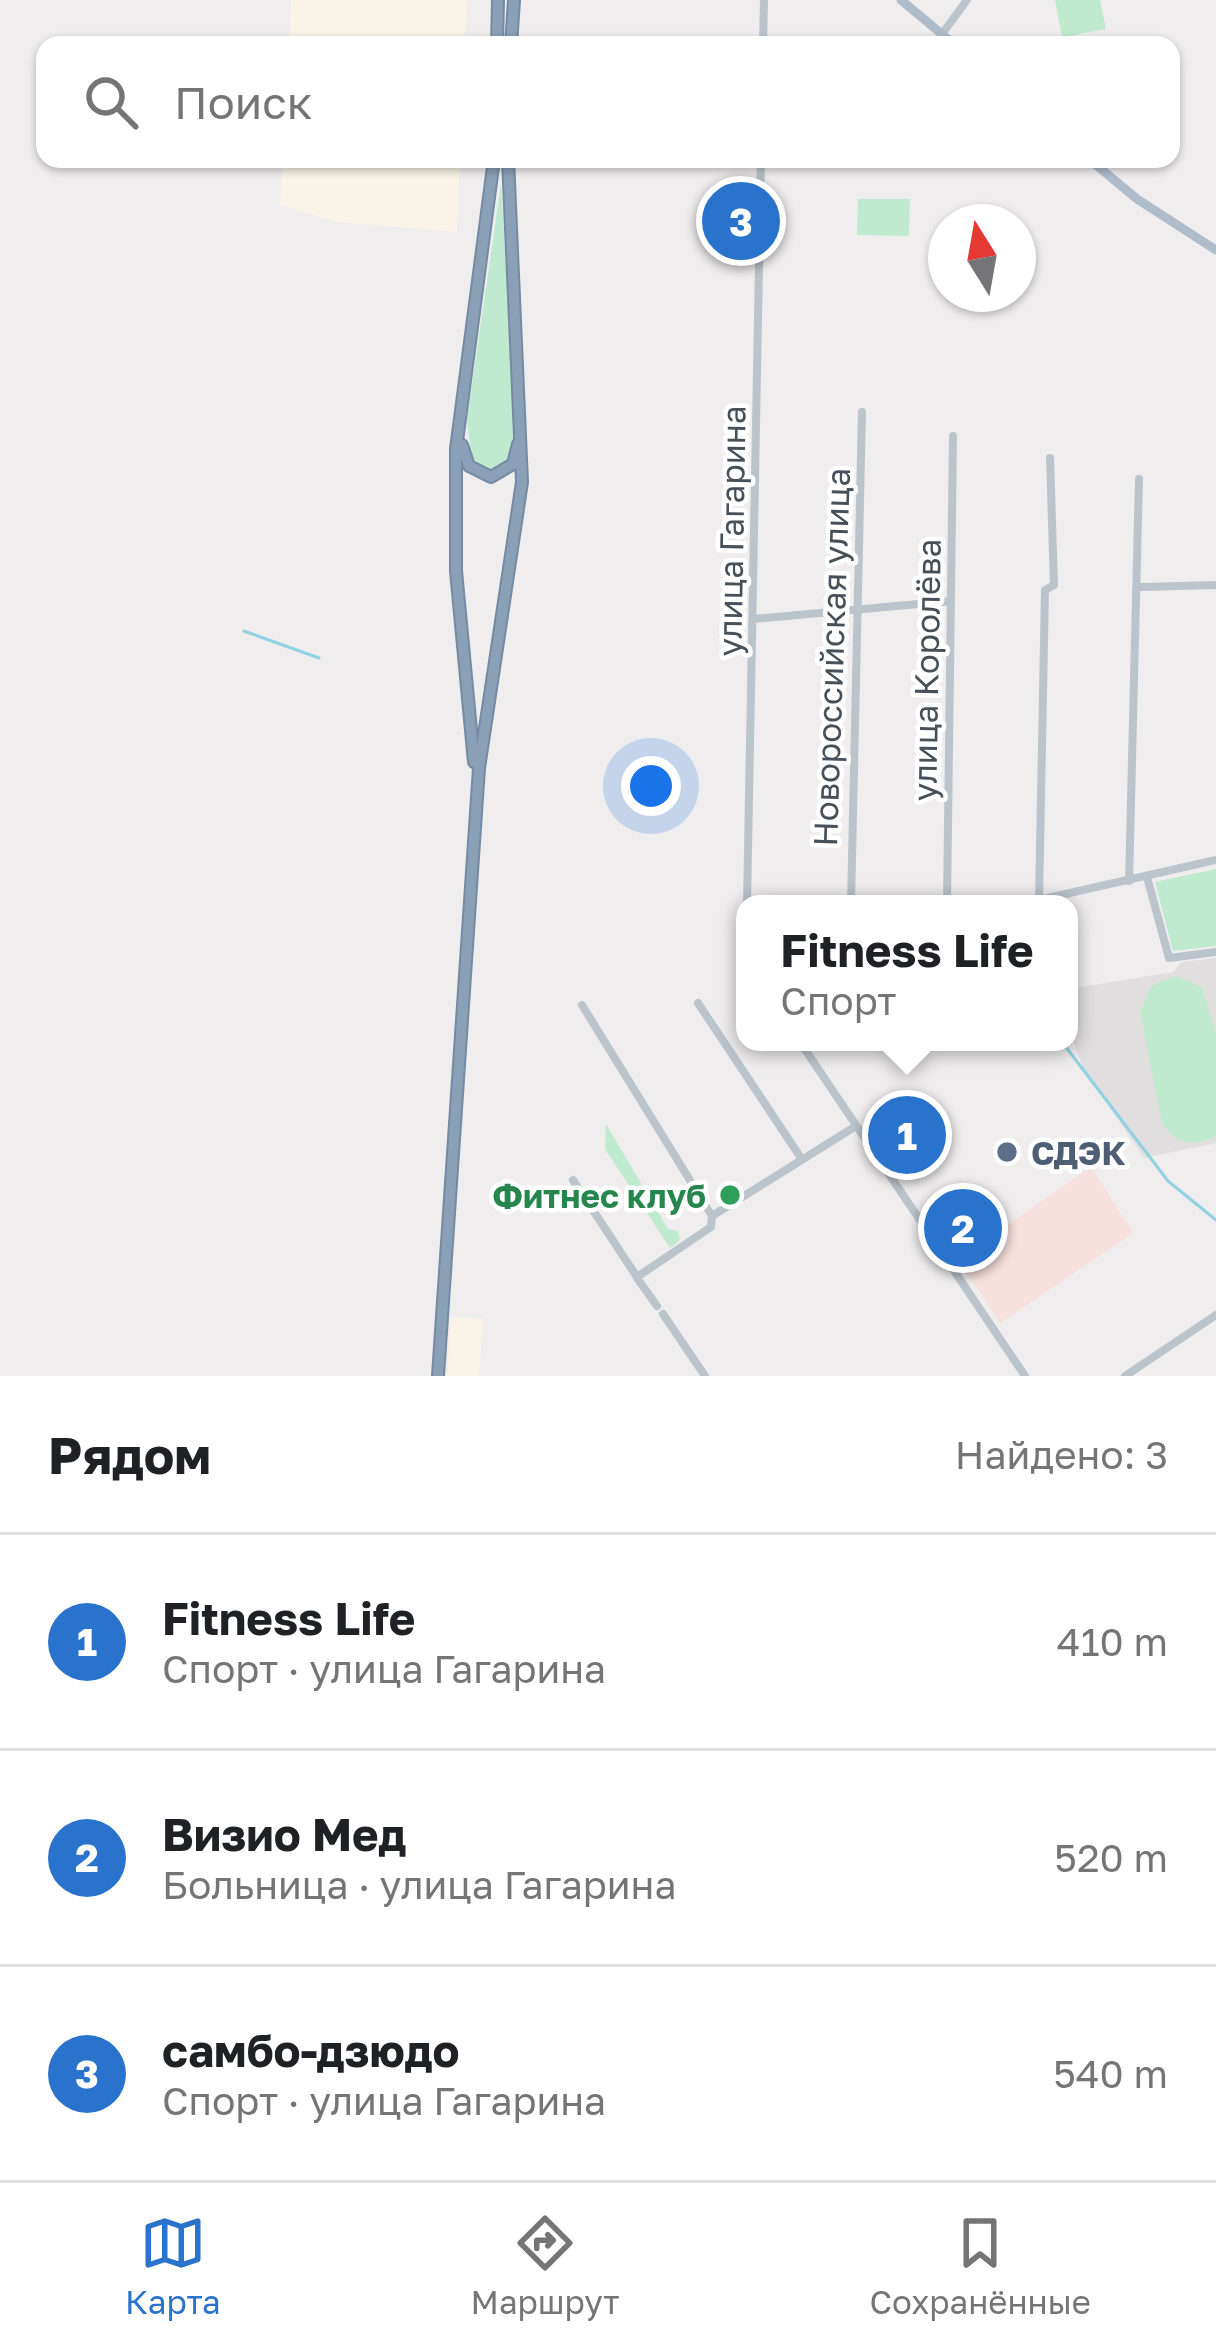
<!DOCTYPE html>
<html lang="ru">
<meta charset="utf-8">
<style>
:root{--surface:#fff;--page:#f6f6f6;--text:#202124;--muted:#757577;--line:#e0e0e0;--accent:#2a73cc}
body{margin:0;font-family:"Golos Text",sans-serif;background:var(--page);color:var(--text)}
.compass{position:absolute;left:928px;top:204px;width:108px;height:108px;border-radius:50%;background:var(--surface);box-shadow:0 3px 9px #0004;rotate:349deg}
.you{position:absolute;left:651px;top:786px;width:42px;height:42px;margin:-30px;border:9px solid #fff;border-radius:50%;background:#1a73e8;box-shadow:0 0 0 18px #1a73e833}
.badge{display:grid;place-items:center;width:78px;height:78px;border-radius:50%;background:var(--accent);color:#fff;font-size:39px;font-weight:700}
.pin{position:absolute;translate:-50% -50%;border:6px solid #fff;box-shadow:0 3px 12px #0006}
.popup{position:absolute;left:736px;top:895px;width:342px;height:156px;box-sizing:border-box;display:grid;place-content:center;border-radius:24px;background:var(--surface);filter:drop-shadow(0 3px 9px #0005);font-size:39px;white-space:nowrap;color:var(--muted)}
.popup b{font-size:45px;color:var(--text)}
.popup::after{content:'';position:absolute;left:50%;top:100%;margin-left:-24px;border:24px solid transparent;border-top-color:var(--surface)}
.list{margin:0;padding:0;list-style:none}
h2{display:flex;justify-content:space-between;align-items:center;height:156px;margin:0;padding:0 48px;font-size:51px}
h2 small{font-size:39px;font-weight:400;color:var(--muted)}
.list li{display:grid;grid-template-columns:78px 1fr auto;gap:36px;align-items:center;box-sizing:border-box;height:216px;padding:0 48px;border-top:3px solid var(--line)}
.list b{display:block;font-size:45px;white-space:nowrap}
.list p{margin:0;font-size:39px;white-space:nowrap;color:var(--muted)}
.list em{font-size:39px;font-style:normal;color:var(--muted)}
.icon{flex:none;width:66px;height:66px;fill:none;stroke:currentColor;stroke-width:2;stroke-linecap:round;stroke-linejoin:round}
.map{position:relative;flex:none;width:1216px;height:1376px;overflow:hidden}
.search{position:absolute;background:var(--surface);box-shadow:0 3px 9px #0004;left:36px;right:36px;top:36px;height:132px;display:flex;align-items:center;gap:30px;box-sizing:border-box;padding:0 42px;border-radius:24px;color:var(--muted);font-size:45px}
.sheet{height:804px;background:var(--surface)}
nav{display:flex;justify-content:space-around;align-items:center;box-sizing:border-box;height:168px;border-top:3px solid var(--line);background:var(--surface);font-size:33px;color:var(--muted)}
nav a{display:grid;justify-items:center;gap:6px}
nav .on{color:var(--accent)}
.map>svg:first-child{display:block}
</style>
<div class="map">
<svg width="1216" height="1376" viewBox="0 0 1216 1376">
<rect width="100%" height="100%" fill="#efeded"/>
<g fill="#f9f4e7">
<polygon points="291,0 467,0 465,45 289,45"/>
<polygon points="283,159 460,159 457,232 337,222 280,205"/>
<polygon points="451,1317 483,1319 479,1376 447,1376"/>
</g>
<polygon fill="#e0dede" points="1216,958 1216,1143 1144,1158 1082,1066 1069,1028 1069,989 1173,972 1182,962"/>
<polygon fill="#f8e0de" points="1091,1167 1133,1233 1000,1323 958,1259"/>
<g fill="#bfeacf">
<polygon points="1055,0 1100,0 1106,29 1062,37"/>
<polygon points="501,184 516,438 509,462 491,473 472,463 467,419"/>
<polygon points="858,199 910,199 909,236 857,235"/>
<polygon points="1216,869 1216,946 1173,951 1155,882"/>
<path d="M1176,976L1202,987L1216,1034V1136C1195,1148 1175,1143 1162,1123L1140,1012L1151,986Z"/>
<polygon points="606,1124 668,1229 678,1231 680,1240 670,1248 605,1149"/>
</g>
<g fill="none" stroke-linecap="round" stroke-linejoin="round">
<g stroke="#90d2e2" stroke-width="3">
<polyline points="244,631 319,658"/>
<polyline points="1062,1042 1168,1181 1216,1220"/>
</g>
<g stroke="#748ba3" stroke-width="14">
<g id="highway">
<polyline points="497,45 498,0"/>
<polyline points="511,45 514,0"/>
<polyline points="462,445 469,466 491,477 513,464 518,444"/>
<polyline points="474,762 456,571 456,449 494,159"/>
<polyline points="438,1376 479,768 522,482 508,159"/>
</g>
</g>
<g stroke="#bcc4cb" stroke-width="8">
<polyline points="942,34 967,0"/>
<polyline points="763,45 764,0"/>
<polyline points="1140,587 1216,585"/>
<polyline points="753,619 951,601"/>
<polyline points="1147,877 1169,958 1216,952"/>
<polyline points="1129,881 1139,479"/>
<polyline points="1039,900 1045,590 1054,585 1050,458"/>
<polyline points="747,904 761,159"/>
<polyline points="851,904 862,412"/>
<polyline points="947,904 953,436"/>
<polyline points="1021,904 1216,860"/>
<polyline points="698,1003 801,1158"/>
<polyline points="582,1005 712,1216"/>
<polyline points="800,1042 1025,1376"/>
<polyline points="573,1180 637,1277 711,1227 712,1216"/>
<polyline points="712,1216 856,1126"/>
<polyline points="637,1278 657,1306"/>
<polyline points="663,1314 705,1376"/>
<polyline points="1125,1376 1216,1315"/>
</g>
<g stroke="#afbcc9" stroke-width="9">
<polyline points="901,0 955,45"/>
<polyline points="1089,159 1137,199 1216,250"/>
</g>
<use href="#highway" stroke="#89a0b7" stroke-width="10"/>
</g>
<circle fill="#5c6f8a" stroke="#fff" stroke-width="4.5" cx="1007" cy="1152" r="12"/>
<circle fill="#2e9e5b" stroke="#fff" stroke-width="4.5" cx="730" cy="1195" r="12"/>
<g text-anchor="middle" dominant-baseline="central" stroke-width="9" stroke-linejoin="round" paint-order="stroke">
<g font-size="33" fill="#475058" stroke="#fff">
<text transform="translate(731 531) rotate(-89)">улица Гагарина</text>
<text transform="translate(831 657) rotate(-88)">Новороссийская улица</text>
<text transform="translate(926 670) rotate(-89)">улица Королёва</text>
</g>
<g font-size="33" font-weight="bold" fill="#4e5e75" stroke="#fff" text-anchor="start">
<text x="1031" y="1152">СДЭК</text>
</g>
<g font-size="33" font-weight="bold" fill="#27864d" stroke="#fff" text-anchor="end">
<text x="706" y="1195">Фитнес клуб</text>
</g>
</g>
</svg>
<svg class="compass" viewBox="-18 -18 36 36"><path d="M0-13l5 13h-10z" fill="#e53935"/><path d="M0 13l5-13h-10z" fill="#757577"/></svg>
<div class="you"></div>
<div class="pin badge" style="left:907px;top:1135px">1</div>
<div class="popup"><b>Fitness Life</b>Спорт</div>
<div class="pin badge" style="left:963px;top:1228px">2</div>
<div class="pin badge" style="left:741px;top:221px">3</div>
<div class="search"><svg class="icon" aria-label="search" viewBox="0 0 24 24"><circle cx="10" cy="10" r="6"/><path d="M15 15l6 6"/></svg>Поиск</div>
</div>
<section class="sheet">
<h2>Рядом<small>Найдено: 3</small></h2>
<ul class="list">
<li><span class="badge">1</span><div><b>Fitness Life</b><p>Спорт · улица Гагарина</p></div><em>410 m</em></li>
<li><span class="badge">2</span><div><b>Визио Мед</b><p>Больница · улица Гагарина</p></div><em>520 m</em></li>
<li><span class="badge">3</span><div><b>самбо-дзюдо</b><p>Спорт · улица Гагарина</p></div><em>540 m</em></li>
</ul>
</section>
<nav>
<a class="on"><svg class="icon" aria-label="map" viewBox="0 0 24 24"><path d="M3 6l6-2 6 2 6-2v14l-6 2-6-2-6 2zM9 4v14M15 6v14"/></svg>Карта</a>
<a><svg class="icon" aria-label="directions" viewBox="0 0 24 24"><path d="M12 3l9 9-9 9-9-9zM9 14v-3h6M13 9l2 2-2 2"/></svg>Маршрут</a>
<a><svg class="icon" aria-label="saved" viewBox="0 0 24 24"><path d="M7 4h10v16l-5-4-5 4z"/></svg>Сохранённые</a>
</nav>
